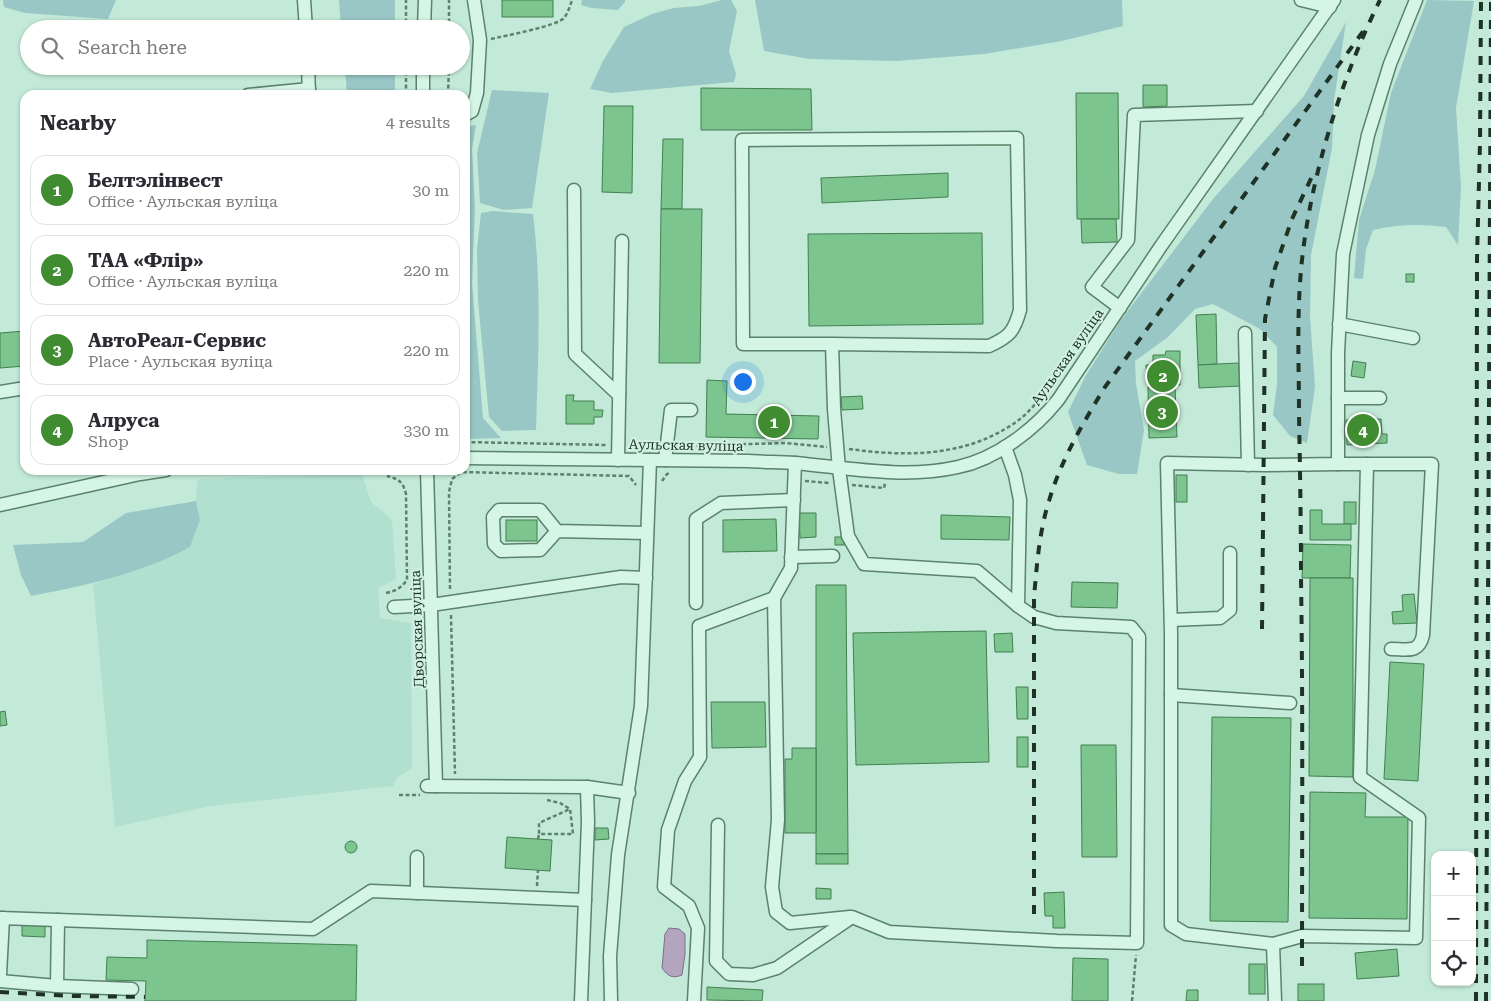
<!DOCTYPE html>
<meta charset="utf-8">
<style>
:root{--surface:#fff;--page:#f7f7f7;--text:#2b2b33;--muted:#7c7c81;--line:#e1e1e2;--accent:#408c31}
body{margin:0;font-family:"Roboto Serif",serif;background:var(--page);color:var(--text)}
.controls{position:absolute;right:15px;bottom:15px;display:grid;overflow:hidden;border-radius:10px;box-shadow:0 1px 4px #0004}
.controls button{width:45px;height:45px;display:grid;place-items:center;padding:0;border:0;border-bottom:1px solid var(--line);background:var(--surface);color:var(--text);font:25px sans-serif}
.you{position:absolute;left:742px;top:381px;width:18px;height:18px;margin:-12px;border:4px solid #fff;border-radius:50%;background:#1a73e8;box-shadow:0 0 0 8px #1a73e833}
.badge{display:grid;place-items:center;width:32px;height:32px;border-radius:50%;background:var(--accent);color:#fff;font-size:16px;font-weight:700}
.pin{position:absolute;translate:-50% -50%;border:2px solid #fff;box-shadow:0 1px 5px #0006}
.list{margin:0;padding:0;list-style:none}
h2{display:flex;justify-content:space-between;align-items:center;height:65px;margin:0;padding:0 20px;font-size:21px}
h2 small{font-size:16px;font-weight:400;color:var(--muted)}
.list li{display:grid;grid-template-columns:32px 1fr auto;gap:15px;align-items:center;box-sizing:border-box;height:70px;margin:0 10px 10px;padding:0 10px;border:1px solid var(--line);border-radius:15px}
.list b{display:block;font-size:19px;white-space:nowrap}
.list p{margin:0;font-size:16px;white-space:nowrap;color:var(--muted)}
.list em{font-size:16px;font-style:normal;color:var(--muted)}
.icon{flex:none;width:28px;height:28px;fill:none;stroke:currentColor;stroke-width:2;stroke-linecap:round;stroke-linejoin:round}
.map{position:relative;flex:none;width:1491px;height:1001px;overflow:hidden}
.search{position:absolute;background:var(--surface);box-shadow:0 1px 4px #0004;left:20px;top:20px;width:450px;height:55px;display:flex;align-items:center;gap:12px;box-sizing:border-box;padding:0 18px;border-radius:28px;color:var(--muted);font-size:19px}
.panel{position:absolute;background:var(--surface);box-shadow:0 1px 4px #0004;left:20px;top:90px;width:450px;height:385px;border-radius:15px}
.map>svg:first-child{display:block}
</style>
<div class="map">
<svg width="1491" height="1001" viewBox="0 0 1491 1001">
<rect width="100%" height="100%" fill="#c3ead8"/>
<polygon fill="#b1dfd0" points="362,474 371,502 392,520 396,579 378,588 380,618 411,623 412,768 398,777 393,786 210,806 115,827 93,584 173,556 190,547 200,520 196,501 197,483 199,479"/>
<g fill="#98c7c5">
<polygon points="3,0 116,0 108,19 25,13 4,7"/>
<polygon points="339,0 395,0 395,29 341,29"/>
<polygon points="582,0 625,0 625,2 618,10 592,8 581,5"/>
<polygon points="722,0 731,0 737,11 729,51 736,74 734,82 612,93 590,89 603,61 624,27 652,14 674,8 699,6"/>
<polygon points="755,0 1122,0 1123,26 1062,41 984,54 897,61 810,59 764,51"/>
<path d="M1427,0L1474,1L1456,108L1461,187L1458,245L1446,227C1421,224 1398,224 1373,230L1366,249L1363,279L1354,278L1359,220L1375,170L1391,93Z"/>
<polygon points="1346,22 1334,100 1332,148 1311,255 1310,316 1315,387 1307,443 1290,436 1273,415 1277,384 1277,347 1260,329 1213,304 1195,309 1168,337 1135,361 1136,384 1144,430 1137,474 1119,474 1087,465 1068,412 1085,377 1120,321 1213,199 1304,96"/>
<polygon points="345,66 395,66 395,95 347,95"/>
<polygon points="492,90 549,93 532,208 504,210 480,203 477,153"/>
<polygon points="476,125 472,149 475,207 472,283 483,418 501,438 471,439 465,436 465,127"/>
<path d="M493,211L533,214C542,286 538,358 536,430L502,431L489,417L478,301L477,250L481,213Z"/>
<path d="M196,501L200,520L190,547C143,573 84,586 31,596L21,575L13,545L83,542L126,513Z"/>
</g>
<path fill="#b2a5bd" stroke="#7e6d8a" d="M669,928L679,929L685,934V954L682,975C672,979 668,976 662,968L665,934Z"/>
<g fill="#7cc58e" stroke="#437f51">
<rect x="502" y="0" width="51" height="17"/>
<polygon points="1143,85 1167,85 1167,106 1143,107"/>
<polygon points="701,88 811,89 812,130 701,130"/>
<polygon points="148,92 148,95 127,95"/>
<polygon points="1076,93 1118,93 1119,219 1077,219"/>
<polygon points="604,106 633,106 632,193 602,192"/>
<polygon points="663,139 683,139 682,209 661,209"/>
<polygon points="948,173 948,197 822,203 821,178"/>
<polygon points="661,209 702,209 700,363 659,363"/>
<polygon points="1081,219 1116,219 1117,242 1082,243"/>
<polygon points="982,233 983,324 809,326 808,234"/>
<rect x="1406" y="274" width="8" height="8"/>
<polygon points="1216,314 1217,364 1198,365 1196,315"/>
<polygon points="25,331 25,366 0,368 0,333"/>
<polygon points="1166,351 1180,351 1180,385 1156,385 1157,381 1147,381 1146,365 1153,365 1153,355 1165,355"/>
<polygon points="1353,361 1366,363 1364,378 1351,376"/>
<polygon points="1239,363 1240,386 1199,388 1198,365"/>
<polygon points="707,380 727,381 726,414 819,416 818,439 706,437"/>
<polygon points="1148,387 1175,387 1177,437 1149,438"/>
<polygon points="566,395 574,395 573,401 594,401 594,410 603,410 602,417 594,417 594,424 566,424"/>
<polygon points="862,396 863,409 842,410 841,397"/>
<polygon points="1381,419 1382,434 1387,434 1387,443 1347,445 1346,420"/>
<rect x="1176" y="475" width="11" height="27"/>
<rect x="1344" y="502" width="12" height="22"/>
<polygon points="1310,510 1322,510 1322,524 1351,524 1351,540 1310,540"/>
<polygon points="799,513 816,513 816,537 800,538"/>
<polygon points="941,515 1010,517 1009,540 941,539"/>
<polygon points="776,519 777,551 723,552 723,520"/>
<rect x="506" y="520" width="31" height="21"/>
<rect x="835" y="537" width="9" height="8"/>
<polygon points="1303,544 1351,545 1350,578 1302,578"/>
<polygon points="1310,578 1353,578 1353,777 1309,776"/>
<polygon points="1072,582 1118,583 1117,608 1071,607"/>
<polygon points="816,585 846,585 848,854 816,854"/>
<polygon points="1414,594 1417,623 1393,624 1392,612 1403,611 1402,595"/>
<polygon points="986,631 989,762 856,765 853,633"/>
<polygon points="1012,633 1013,652 995,652 994,634"/>
<polygon points="1390,662 1424,664 1418,781 1384,779"/>
<polygon points="1016,687 1028,687 1028,719 1017,719"/>
<polygon points="711,702 765,702 766,747 712,748"/>
<polygon points="5,711 7,725 0,726 0,712"/>
<polygon points="1212,717 1291,718 1288,922 1210,921"/>
<rect x="1017" y="737" width="11" height="30"/>
<polygon points="1081,745 1116,745 1117,857 1082,857"/>
<polygon points="792,748 816,748 816,833 785,833 785,759 792,759"/>
<polygon points="1310,792 1366,793 1365,817 1408,817 1407,919 1309,918"/>
<polygon points="595,828 608,828 609,839 595,840"/>
<polygon points="507,837 552,840 550,871 505,868"/>
<circle cx="351" cy="847" r="6"/>
<rect x="816" y="854" width="32" height="10"/>
<polygon points="816,888 831,889 831,899 816,899"/>
<polygon points="1064,892 1065,928 1053,928 1053,916 1045,916 1044,893"/>
<polygon points="22,924 45,925 45,937 22,936"/>
<polygon points="147,940 357,945 356,1001 145,1001 146,981 106,980 107,957 147,958"/>
<polygon points="1397,949 1399,976 1357,979 1355,953"/>
<polygon points="1073,958 1108,959 1108,1001 1072,1001"/>
<rect x="1249" y="964" width="16" height="30"/>
<rect x="1298" y="984" width="26" height="17"/>
<polygon points="707,987 763,990 762,1001 707,1000"/>
<polygon points="1187,990 1198,990 1198,1001 1186,1001"/>
</g>
<g fill="none" stroke-linecap="round" stroke-linejoin="round">
<g stroke="#5b826a" stroke-width="15">
<g id="minor">
<polyline points="304,0 306,29"/>
<polyline points="1301,0 1330,7"/>
<polyline points="424,29 425,0"/>
<polyline points="308,66 309,95"/>
<polyline points="248,95 309,89"/>
<polyline points="423,95 423,66"/>
<polyline points="465,115 472,111 477,93 480,40 474,0"/>
<polyline points="574,190 575,354 619,395"/>
<polyline points="1120,308 1092,287 1128,240 1134,115 1257,111"/>
<polyline points="1339,324 1413,338"/>
<polyline points="1245,333 1248,465"/>
<polyline points="0,392 25,388"/>
<polyline points="1338,398 1380,398"/>
<polyline points="1005,447 1015,475 1020,500 1018,606"/>
<path d="M465,458L749,461C764,462 780,462 795,463C849,468 904,479 958,467C996,459 1034,430 1058,400L1161,246L1334,0"/>
<polyline points="618,460 622,241"/>
<polyline points="665,460 671,410 691,410"/>
<polyline points="795,463 791,568 774,598 778,820 772,887 776,912 790,923 850,917"/>
<path d="M1367,464H1432L1423,635C1419,654 1407,649 1391,649"/>
<polyline points="427,470 436,786"/>
<polyline points="0,505 140,474 166,470"/>
<polyline points="557,531 540,510 499,510 493,517 494,544 501,551 540,550 557,531 647,533"/>
<polyline points="791,557 833,556"/>
<polyline points="696,603 696,519 721,503 794,500"/>
<polyline points="394,607 431,605 621,577 646,578"/>
<polyline points="1171,620 1220,618 1230,610 1230,553"/>
<polyline points="1171,695 1290,703"/>
<polyline points="427,786 587,787 629,793"/>
<path d="M718,825L716,961L729,974L753,975L777,968L852,917L889,932L1057,941L1137,943L1139,637L1131,627L1056,623L1034,617L1018,606L977,571L864,564L848,536L839,469L834,409L832,344L989,346C1009,337 1014,332 1020,310L1017,138L742,140L743,344H832"/>
<polyline points="417,893 417,857"/>
<polyline points="0,918 313,929 371,891 585,900"/>
<polyline points="1273,944 1302,936 1416,938 1419,818 1360,777 1367,464 1338,464"/>
<polyline points="0,975 3,918"/>
<polyline points="0,981 57,986 132,989"/>
<polyline points="57,986 58,920"/>
<polyline points="581,1001 588,822 587,787"/>
<polyline points="611,1001 610,956 618,855 641,706 650,460"/>
<polyline points="694,1001 698,928 689,906 664,887 668,830 685,781 700,757 699,626 774,598"/>
<polyline points="1275,1001 1273,944 1186,934 1171,925 1171,634 1167,463 1264,465 1338,464 1338,353 1343,254 1368,135 1390,64 1416,0"/>
</g>
</g>
<g stroke="#5b826a" stroke-width="2.5" stroke-dasharray="4 2.5" stroke-linecap="butt">
<polyline points="406,29 406,0"/>
<polyline points="449,29 449,0"/>
<path d="M491,39C504,36 557,26 564,18C568,13 570,6 572,0"/>
<polyline points="406,95 406,66"/>
<polyline points="448,95 449,66"/>
<polyline points="465,442 607,445"/>
<polyline points="630,445 654,446"/>
<polyline points="677,446 786,443 827,447"/>
<path d="M849,449C907,457 966,457 1016,422C1028,414 1038,400 1049,390"/>
<polyline points="662,481 667,474 670,473"/>
<polyline points="805,481 829,483"/>
<polyline points="852,485 884,488 885,483"/>
<polyline points="450,589 449,492 452,479 461,472 629,476 636,485"/>
<path d="M386,593C396,591 401,588 407,580L406,494C403,482 399,479 387,476"/>
<polyline points="451,615 455,774"/>
<polyline points="399,795 420,795"/>
<polyline points="547,800 560,803 570,809 573,834 539,834 539,823 570,809"/>
<polyline points="538,839 539,834"/>
<polyline points="537,886 538,870"/>
<polyline points="1132,1001 1136,955"/>
</g>
<use href="#minor" stroke="#d5f5e7" stroke-width="12"/>
<g stroke="#1e3325" stroke-width="4" stroke-dasharray="9 9" stroke-linecap="butt">
<polyline points="1262,629 1265,319 1275,268 1292,219 1315,170"/>
<path d="M1034,914V597C1037,565 1039,532 1049,501C1061,460 1083,423 1105,387L1367,26"/>
<path d="M1302,966C1302,837 1303,707 1301,578C1301,524 1300,469 1299,415C1299,371 1297,327 1300,283C1306,190 1339,83 1380,0"/>
<polyline points="0,992 73,996 145,997"/>
<polyline points="1476,1001 1477,258 1480,143 1481,0"/>
<polyline points="1486,1001 1491,0"/>
</g>
</g>
<g text-anchor="middle" dominant-baseline="central" stroke-width="4" stroke-linejoin="round" paint-order="stroke">
<g font-size="14" fill="#1e3325" stroke="#d2f2e3">
<text transform="translate(1067 357) rotate(-55)">Аульская вуліца</text>
<text transform="translate(686 445) rotate(1)">Аульская вуліца</text>
<text transform="translate(417 629) rotate(-92)">Дворская вуліца</text>
</g>
</g>
</svg>
<div class="controls">
<button>+</button>
<button>−</button>
<button><svg class="icon" aria-label="locate" viewBox="0 0 24 24"><circle cx="12" cy="12" r="6"/><path d="M12 2v4M12 18v4M2 12h4M18 12h4"/></svg></button>
</div>
<div class="you"></div>
<div class="pin badge" style="left:774px;top:422px">1</div>
<div class="pin badge" style="left:1163px;top:376px">2</div>
<div class="pin badge" style="left:1162px;top:412px">3</div>
<div class="pin badge" style="left:1363px;top:430px">4</div>
<div class="search"><svg class="icon" aria-label="search" viewBox="0 0 24 24"><circle cx="10" cy="10" r="6"/><path d="M15 15l6 6"/></svg>Search here</div>
<section class="panel">
<h2>Nearby<small>4 results</small></h2>
<ul class="list">
<li><span class="badge">1</span><div><b>Белтэлінвест</b><p>Office · Аульская вуліца</p></div><em>30 m</em></li>
<li><span class="badge">2</span><div><b>ТАА «Флір»</b><p>Office · Аульская вуліца</p></div><em>220 m</em></li>
<li><span class="badge">3</span><div><b>АвтоРеал-Сервис</b><p>Place · Аульская вуліца</p></div><em>220 m</em></li>
<li><span class="badge">4</span><div><b>Алруса</b><p>Shop</p></div><em>330 m</em></li>
</ul>
</section>
</div>
